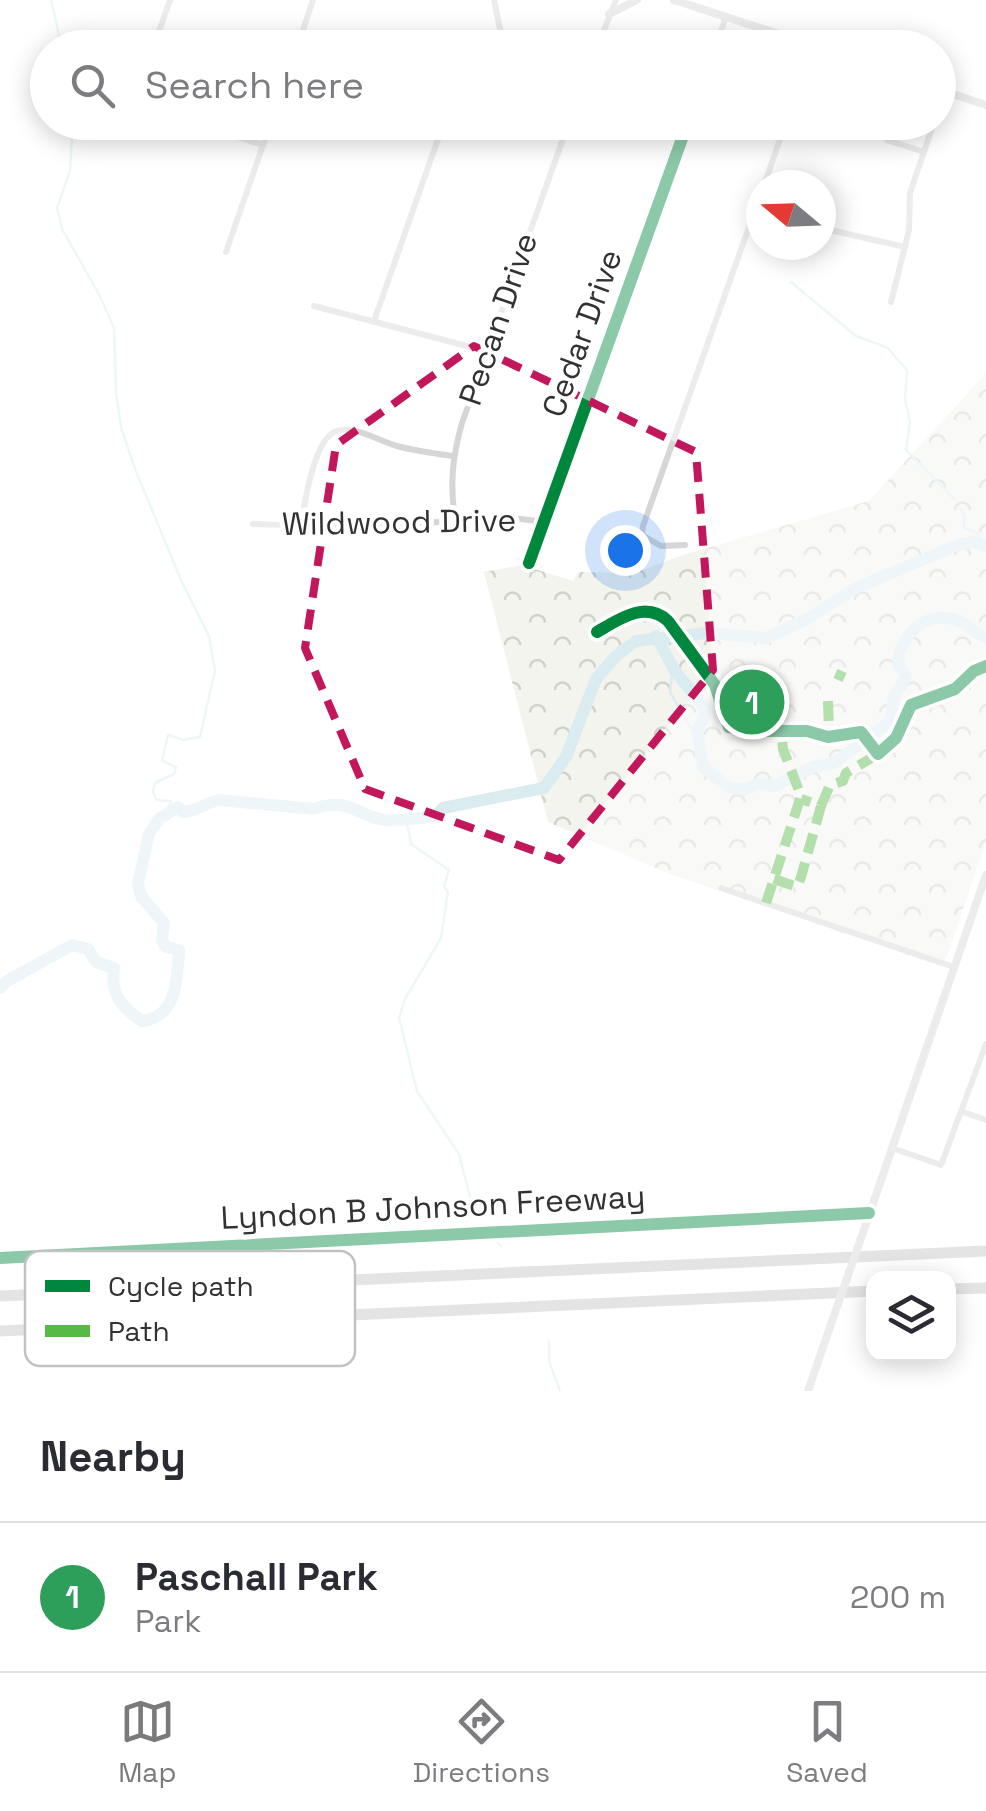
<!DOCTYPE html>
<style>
:root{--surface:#fff;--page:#f7f7f7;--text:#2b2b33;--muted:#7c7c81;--line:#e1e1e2;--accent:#7a7a7a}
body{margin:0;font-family:"Space Grotesk",sans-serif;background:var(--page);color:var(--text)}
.controls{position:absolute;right:30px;bottom:30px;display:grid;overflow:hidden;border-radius:20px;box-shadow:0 5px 25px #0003}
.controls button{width:90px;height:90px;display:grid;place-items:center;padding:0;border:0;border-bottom:2px solid var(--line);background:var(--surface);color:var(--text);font:50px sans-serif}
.compass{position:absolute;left:746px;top:170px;width:90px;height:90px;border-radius:50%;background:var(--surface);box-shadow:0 5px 25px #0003;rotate:289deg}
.you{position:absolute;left:625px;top:550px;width:35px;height:35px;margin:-25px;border:8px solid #fff;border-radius:50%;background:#1a73e8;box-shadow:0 0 0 15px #1a73e833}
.badge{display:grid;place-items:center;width:65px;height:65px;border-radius:50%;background:var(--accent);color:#fff;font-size:32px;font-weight:700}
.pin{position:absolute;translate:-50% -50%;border:5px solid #fff;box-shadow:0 2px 10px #0006}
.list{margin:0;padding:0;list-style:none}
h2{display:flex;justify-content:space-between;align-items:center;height:130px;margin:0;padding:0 40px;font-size:42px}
h2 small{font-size:32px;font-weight:400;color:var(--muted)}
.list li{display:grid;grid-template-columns:65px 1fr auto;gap:30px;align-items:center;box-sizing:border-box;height:150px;padding:0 40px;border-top:2px solid var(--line)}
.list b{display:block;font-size:38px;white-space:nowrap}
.list p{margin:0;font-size:32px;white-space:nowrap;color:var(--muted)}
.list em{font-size:32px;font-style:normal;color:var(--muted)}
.icon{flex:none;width:55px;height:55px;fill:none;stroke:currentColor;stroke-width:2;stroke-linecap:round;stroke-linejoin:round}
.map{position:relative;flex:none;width:986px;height:1391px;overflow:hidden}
.search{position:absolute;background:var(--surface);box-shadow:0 5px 25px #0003;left:30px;right:30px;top:30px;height:110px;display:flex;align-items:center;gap:25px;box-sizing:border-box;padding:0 35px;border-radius:55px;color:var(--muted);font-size:38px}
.sheet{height:280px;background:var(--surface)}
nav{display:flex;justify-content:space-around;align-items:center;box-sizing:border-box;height:140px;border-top:2px solid var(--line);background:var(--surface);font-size:28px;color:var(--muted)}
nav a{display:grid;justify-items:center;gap:5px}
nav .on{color:var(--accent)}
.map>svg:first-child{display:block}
</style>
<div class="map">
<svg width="986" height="1391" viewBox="0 0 986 1391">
<defs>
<pattern id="forest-crowns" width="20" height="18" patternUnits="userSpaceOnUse" patternTransform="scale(2.5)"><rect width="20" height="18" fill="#f2f4ed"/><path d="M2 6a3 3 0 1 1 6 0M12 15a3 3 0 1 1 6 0" fill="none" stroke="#d0d2cc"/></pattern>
</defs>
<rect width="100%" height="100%" fill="#fff"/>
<polygon fill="url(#forest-crowns)" points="986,373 986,842 943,967 670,874 548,822 484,572 522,565 573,581 578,572 634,573 686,554 869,501"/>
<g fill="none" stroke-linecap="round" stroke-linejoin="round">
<g stroke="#dbecf1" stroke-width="2.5">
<polyline points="51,0 62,48"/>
<polyline points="73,122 70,171 57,208 62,229 99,294 114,328 116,392 121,427 135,469 181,580 209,636 215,670 200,737 184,740 168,735 162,761 176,767 174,774 155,783 153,791 156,800 171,801 166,815"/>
<polyline points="791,282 856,336 888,348 901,363 907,370 905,399 910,422 906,450 954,499"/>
<polyline points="960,509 964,515 964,528 976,532 986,545"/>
<polyline points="673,666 670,692 697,739"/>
<polyline points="406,818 411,844 449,870 444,886 448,892 441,938 405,999 399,1018 417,1091 459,1154 476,1220"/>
<polyline points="492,1236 501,1246"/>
<polyline points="549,1341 549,1361 560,1391"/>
</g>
<g stroke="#dbecf1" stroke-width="12">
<path d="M656,636L675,671L705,708L703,720L697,729L703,767L728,787L745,790L759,783L774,786L813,767L834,763L882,728L890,721L894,697L906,676L898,665C899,634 927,609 959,621C969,624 974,634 986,637"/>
<path d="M0,988L7,981L72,945L88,949L96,962L114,968C110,994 122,1008 142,1021C178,1017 177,978 179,950L166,947L162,940L164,923L141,896L138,883L149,834L159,819L178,807L183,812C197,811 205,803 219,800L314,809C349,796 359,817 385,820C401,821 420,818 436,816L443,808L544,788L566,757L596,679L617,655L636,641L706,633L766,638L807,619L856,588L957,545L974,542L986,546"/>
</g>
<g stroke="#d6d6d6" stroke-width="6">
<polyline points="494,0 504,48"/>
<polyline points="153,48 170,0"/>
<polyline points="297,48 313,0"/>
<polyline points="597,48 616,0"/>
<polyline points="715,48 726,17"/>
<polyline points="938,108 944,91"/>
<polyline points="191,122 263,145"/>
<polyline points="887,140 924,152"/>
<polyline points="764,185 786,122"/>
<polyline points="821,223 830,230 905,247"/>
<polyline points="226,252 271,122"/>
<polyline points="891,302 909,230 910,193 934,122"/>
<polyline points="314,306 486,351"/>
<polyline points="374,321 444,122"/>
<path d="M455,520C450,485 452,458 462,423L569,122"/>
<polyline points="253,524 375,528 499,516 544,522"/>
<path d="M301,526C304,505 314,439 336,431C355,425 379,441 397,446C415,451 434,453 452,456"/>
<polyline points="685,545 661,546 642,535 643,526 761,193"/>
<polyline points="529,563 688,122"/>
<polyline points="721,888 954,967"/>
<polyline points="963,1112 986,1120"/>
<polyline points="892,1148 941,1165 986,1044"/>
</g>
<g stroke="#d6d6d6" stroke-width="8">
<polyline points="674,0 822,48"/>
<polyline points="609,14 637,0"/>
<polyline points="938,89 986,105"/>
<polyline points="866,1224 986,875"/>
<polyline points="0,1258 869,1213"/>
<polyline points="808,1391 831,1324"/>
</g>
<g stroke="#c4c4c4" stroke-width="11">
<polyline points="948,1289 986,1288"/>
<polyline points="0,1296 986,1251"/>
<polyline points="0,1331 874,1291"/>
</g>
<polyline stroke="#d6d6d6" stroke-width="8" points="831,1324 866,1224"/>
<g stroke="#58b947" stroke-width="10" stroke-dasharray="20 10" stroke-linecap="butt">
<polyline points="838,680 842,671"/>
<polyline points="828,701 829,731"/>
<polyline points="821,806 830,785 843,781 846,773 878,754"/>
<polyline points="774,879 797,887 801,877 821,806 801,799"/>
<polyline points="766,903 801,796 783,749 781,730"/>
</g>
<g stroke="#fff" stroke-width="19">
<g id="cycleway">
<polyline points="529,563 688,122"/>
<path d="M597,632C619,619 646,600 668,621L715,685L729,727L754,731H807L828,737L861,732L878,754L896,738L911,705L955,689L974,671L986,666"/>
<polyline points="0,1258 869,1213"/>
</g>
</g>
<use href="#cycleway" stroke="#00873e" stroke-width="12"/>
</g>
<path d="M0 0H986V1391H0ZM474,346L696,452L713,670L559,860L365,789L305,648L336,445Z" fill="#fff" fill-opacity=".55" fill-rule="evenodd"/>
<path fill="none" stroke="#c2185b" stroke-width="8" stroke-dasharray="20 12" stroke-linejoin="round" d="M474,346L696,452L713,670L559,860L365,789L305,648L336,445Z"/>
<g text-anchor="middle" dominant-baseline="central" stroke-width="10" stroke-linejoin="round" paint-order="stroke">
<g font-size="32" fill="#323232" stroke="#fff">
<text transform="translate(498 319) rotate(-71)">Pecan Drive</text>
<text transform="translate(582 333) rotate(-70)">Cedar Drive</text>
<text transform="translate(399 522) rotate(-1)">Wildwood Drive</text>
<text transform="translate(433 1207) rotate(-3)">Lyndon B Johnson Freeway</text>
</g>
</g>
<rect x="25" y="1251" width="330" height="115" rx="15" fill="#fff" stroke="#c2c2c2" stroke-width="2.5"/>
<rect x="45" y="1280" width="45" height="12" fill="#00873e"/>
<rect x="45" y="1325" width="45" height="12" fill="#58b947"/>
<g font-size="28" fill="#323232">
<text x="108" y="1296">Cycle path</text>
<text x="108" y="1341">Path</text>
</g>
</svg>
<div class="controls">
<button><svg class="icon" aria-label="layers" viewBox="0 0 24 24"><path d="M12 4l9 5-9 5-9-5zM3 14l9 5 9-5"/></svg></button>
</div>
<svg class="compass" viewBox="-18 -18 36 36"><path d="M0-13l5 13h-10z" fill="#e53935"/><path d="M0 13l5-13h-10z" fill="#7c7c81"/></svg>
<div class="you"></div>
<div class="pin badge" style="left:752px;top:702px;background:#2e9e5b">1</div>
<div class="search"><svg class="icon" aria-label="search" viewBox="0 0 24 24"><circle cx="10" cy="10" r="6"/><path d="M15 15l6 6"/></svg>Search here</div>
</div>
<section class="sheet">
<h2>Nearby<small></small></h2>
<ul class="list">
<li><span class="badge" style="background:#2e9e5b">1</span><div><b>Paschall Park</b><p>Park</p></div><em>200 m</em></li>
</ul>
</section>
<nav>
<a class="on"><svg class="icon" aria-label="map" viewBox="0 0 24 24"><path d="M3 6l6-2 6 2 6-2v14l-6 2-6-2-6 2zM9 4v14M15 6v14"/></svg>Map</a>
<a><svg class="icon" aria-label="directions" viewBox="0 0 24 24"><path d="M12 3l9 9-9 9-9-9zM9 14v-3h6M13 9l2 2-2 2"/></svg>Directions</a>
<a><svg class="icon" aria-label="saved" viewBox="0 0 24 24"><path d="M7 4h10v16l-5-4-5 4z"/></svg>Saved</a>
</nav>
